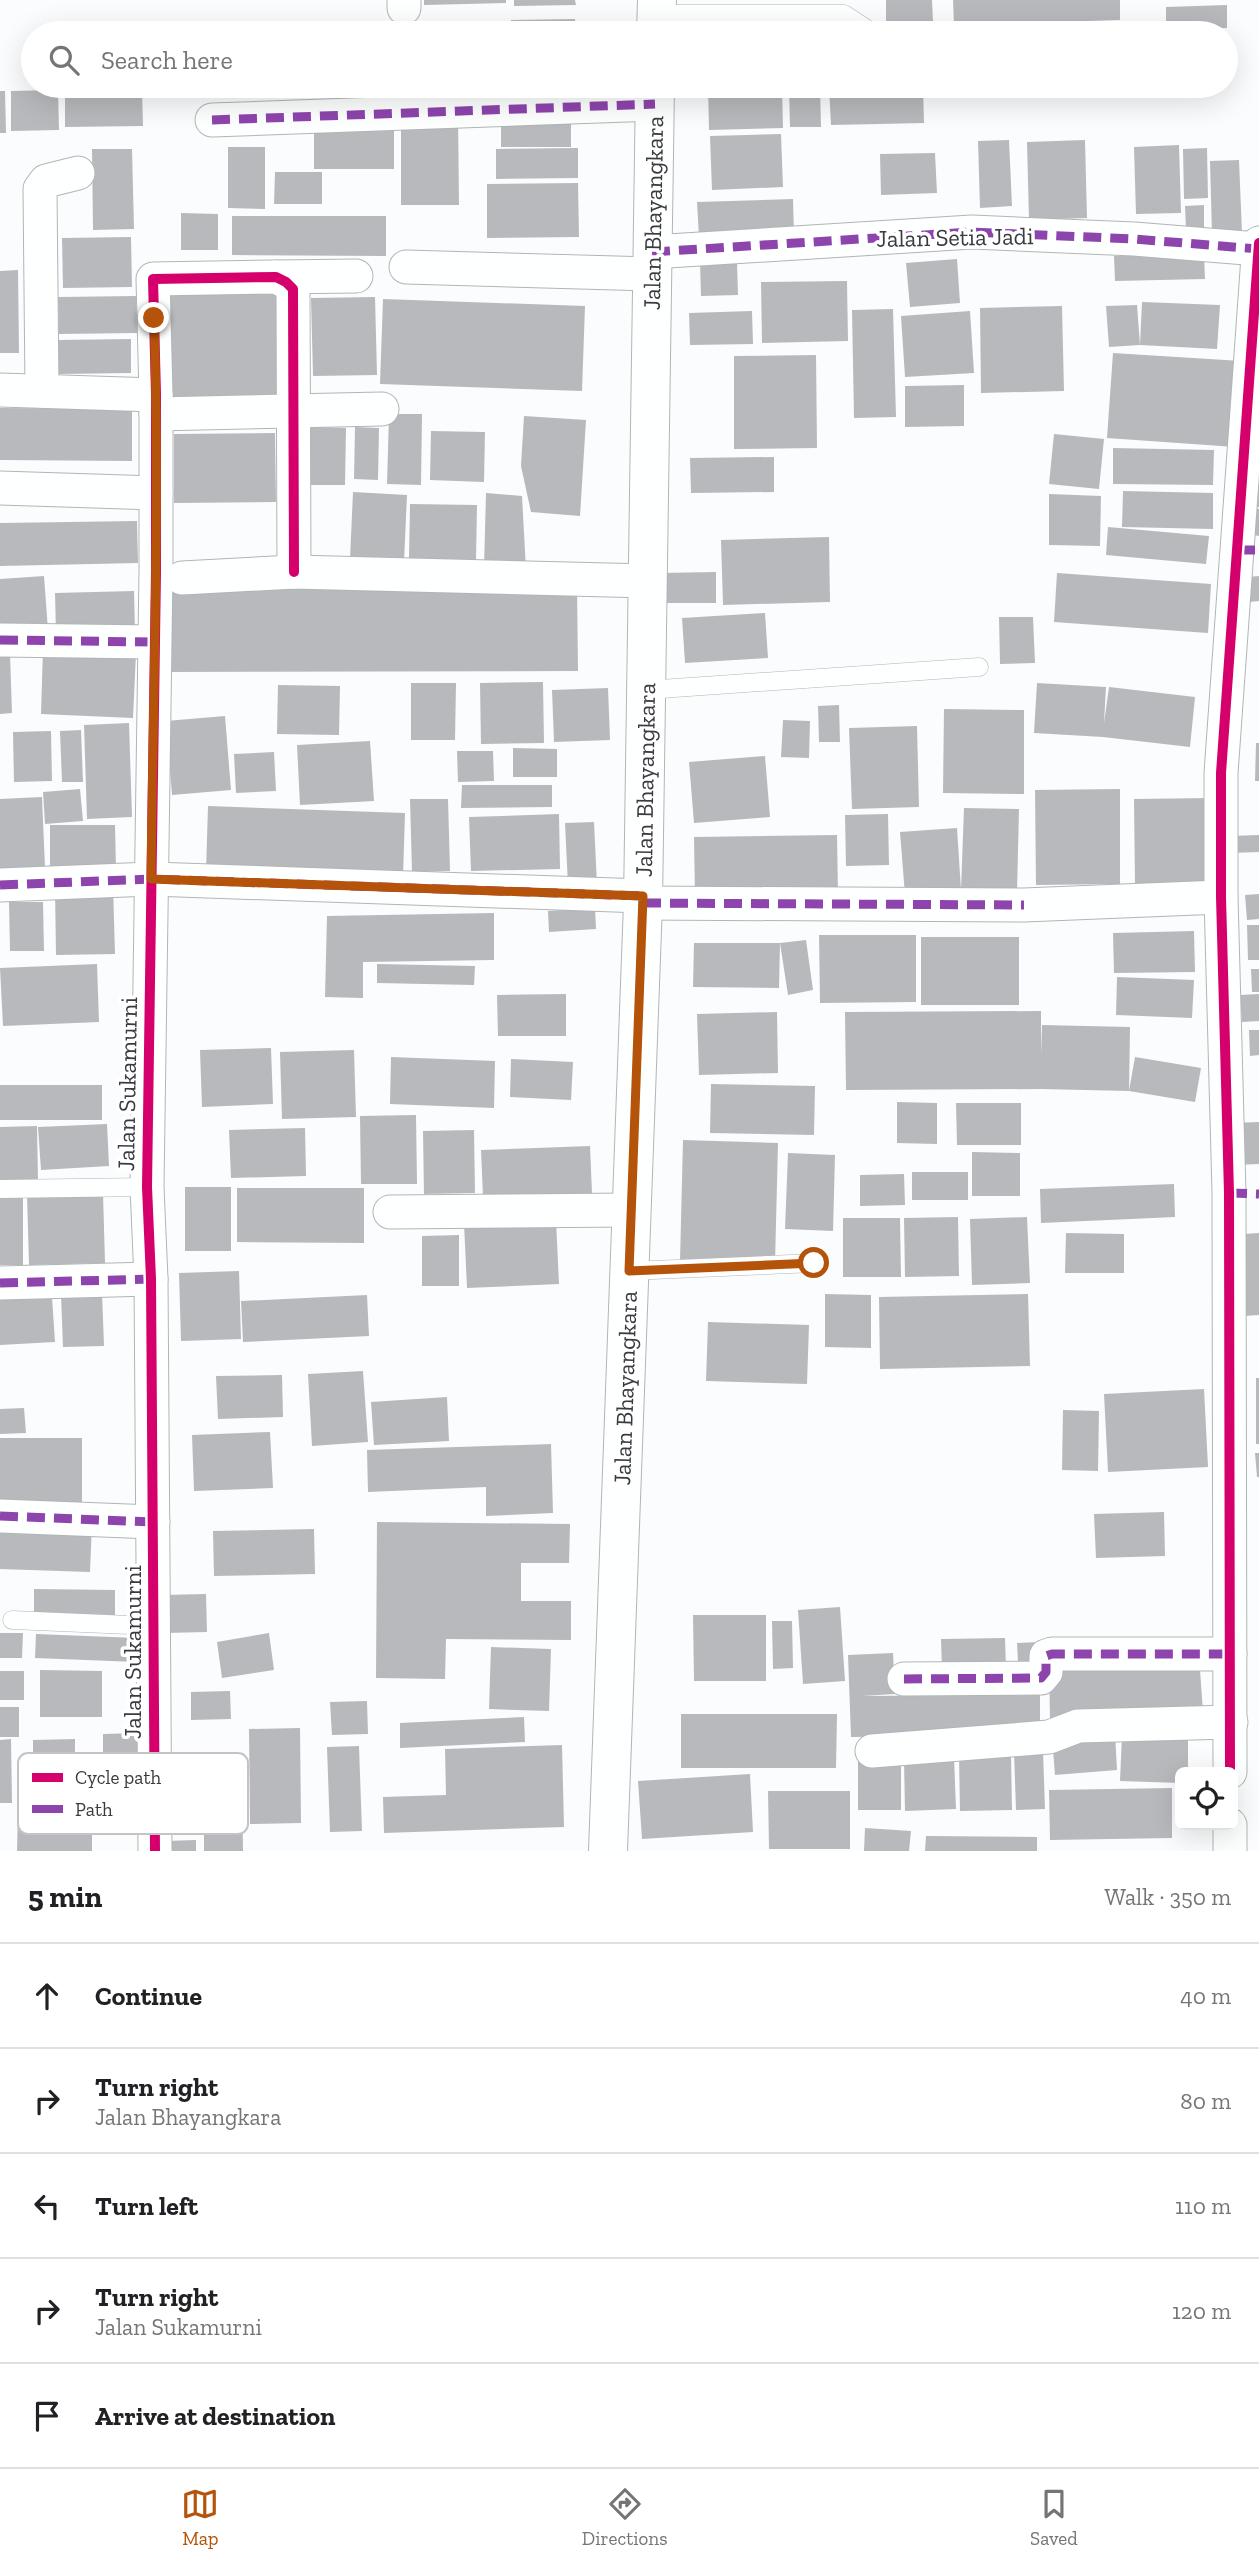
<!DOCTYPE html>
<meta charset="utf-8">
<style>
:root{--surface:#fff;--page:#f6f6f6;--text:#202124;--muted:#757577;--line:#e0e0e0;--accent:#b45309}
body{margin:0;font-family:"Zilla Slab",serif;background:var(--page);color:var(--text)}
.controls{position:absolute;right:21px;bottom:21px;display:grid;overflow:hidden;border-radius:10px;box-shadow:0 7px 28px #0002}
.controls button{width:63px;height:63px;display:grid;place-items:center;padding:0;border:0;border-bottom:2px solid var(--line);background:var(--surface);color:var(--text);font:35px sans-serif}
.stop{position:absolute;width:21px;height:21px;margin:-16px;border:5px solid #b45309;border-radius:50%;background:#fff}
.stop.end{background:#b45309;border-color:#fff;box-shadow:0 2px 7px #0008}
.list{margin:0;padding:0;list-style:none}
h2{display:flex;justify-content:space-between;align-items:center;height:91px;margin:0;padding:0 28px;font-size:30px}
h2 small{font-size:23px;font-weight:400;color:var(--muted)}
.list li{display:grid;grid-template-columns:46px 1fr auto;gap:21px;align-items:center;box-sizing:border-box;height:105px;padding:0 28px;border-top:2px solid var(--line)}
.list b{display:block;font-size:26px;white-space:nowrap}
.list p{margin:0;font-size:23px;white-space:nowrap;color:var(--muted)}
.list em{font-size:23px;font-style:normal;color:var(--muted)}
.icon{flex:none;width:38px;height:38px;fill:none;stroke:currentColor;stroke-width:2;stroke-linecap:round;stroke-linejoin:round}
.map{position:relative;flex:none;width:1259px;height:1851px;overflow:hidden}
.search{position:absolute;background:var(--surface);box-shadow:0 7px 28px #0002;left:21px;right:21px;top:21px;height:77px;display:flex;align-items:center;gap:18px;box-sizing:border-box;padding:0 24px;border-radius:38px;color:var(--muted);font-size:26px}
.sheet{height:616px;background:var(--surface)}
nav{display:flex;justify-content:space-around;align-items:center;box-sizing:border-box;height:98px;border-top:2px solid var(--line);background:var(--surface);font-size:19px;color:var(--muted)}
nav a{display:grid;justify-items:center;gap:4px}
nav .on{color:var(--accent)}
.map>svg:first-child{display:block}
</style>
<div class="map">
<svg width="1259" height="1851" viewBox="0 0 1259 1851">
<rect width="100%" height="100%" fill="#fbfcfd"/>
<g fill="#b8b9bc">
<polygon points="424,0 506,0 506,3 424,5"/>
<polygon points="514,0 575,0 576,5 514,6"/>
<polygon points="886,0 932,0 933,22 886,24"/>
<polygon points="953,0 1120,0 1120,20 954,25"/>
<polygon points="1227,5 1227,28 1166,30 1166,7"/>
<polygon points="575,19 576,33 511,33 511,20"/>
<rect x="283" y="25" width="30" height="8"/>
<polygon points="492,27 492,33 464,33 464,28"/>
<rect x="283" y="86" width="30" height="7"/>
<rect x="319" y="86" width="141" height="7"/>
<polygon points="465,86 494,86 494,101 466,102"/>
<rect x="511" y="86" width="67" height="9"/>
<polygon points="708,86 782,86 783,128 709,130"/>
<polygon points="789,86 820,86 821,127 790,127"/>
<polygon points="829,86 923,86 924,123 831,125"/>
<polygon points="1145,86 1166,86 1166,88 1145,89"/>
<polygon points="142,88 143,126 65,127 65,90"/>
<polygon points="58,90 59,130 11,131 11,91"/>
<polygon points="0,91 5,91 6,133 0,133"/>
<polygon points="571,110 571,147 501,147 501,111"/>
<polygon points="401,116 458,116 459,205 401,205"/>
<rect x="314" y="120" width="80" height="49"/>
<polygon points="781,134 783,187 712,190 710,136"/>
<polygon points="1009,140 1012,206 980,208 978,141"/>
<polygon points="1085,140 1087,218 1029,220 1027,142"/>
<polygon points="1179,145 1181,213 1136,214 1134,147"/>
<polygon points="228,147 265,147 265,209 228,208"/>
<polygon points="578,148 578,178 496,179 496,149"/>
<polygon points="1207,148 1208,198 1184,199 1183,149"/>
<polygon points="92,149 132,149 134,229 93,230"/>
<polygon points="935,153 937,193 881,195 880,154"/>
<polygon points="1239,160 1242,233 1212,234 1210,161"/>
<polygon points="275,172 322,172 322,204 274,204"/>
<polygon points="578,183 579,237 487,238 487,184"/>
<polygon points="793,199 794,234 699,237 697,202"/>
<polygon points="1204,205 1204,228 1186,229 1185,206"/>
<polygon points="181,213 218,214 218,250 181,250"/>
<polygon points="232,216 386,216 386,256 232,255"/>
<polygon points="131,237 132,287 63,288 62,238"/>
<polygon points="1204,253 1205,279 1115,281 1114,256"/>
<polygon points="957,259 960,303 910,307 906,263"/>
<polygon points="700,263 737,263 738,295 701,296"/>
<polygon points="18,270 19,353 0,353 0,271"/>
<polygon points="847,281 848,341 762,343 761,282"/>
<polygon points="276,287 277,396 170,398 169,288"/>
<polygon points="136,296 137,333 59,334 58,297"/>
<polygon points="375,297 377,375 313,376 311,298"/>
<polygon points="383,299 585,306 582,391 380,384"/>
<polygon points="1142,302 1220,305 1217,349 1140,345 1109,347 1106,306 1137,305 1140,345"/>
<polygon points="1062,306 1064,391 981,393 980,308"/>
<polygon points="893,309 896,417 854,418 852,310"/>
<polygon points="752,311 753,344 690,345 689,313"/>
<polygon points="970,311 974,373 905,377 901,316"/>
<polygon points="131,339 131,373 59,374 58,340"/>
<polygon points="1113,353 1241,361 1235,447 1107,438"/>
<polygon points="816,355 817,448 734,449 734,356"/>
<polygon points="964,385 964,426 905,427 905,386"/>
<polygon points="0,408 132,409 132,461 0,460"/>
<polygon points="389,414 422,414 421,485 387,484"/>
<polygon points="524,416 586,420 580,516 531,512 521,466"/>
<polygon points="311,427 346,428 345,485 310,485"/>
<polygon points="355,427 379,428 378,480 354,479"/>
<polygon points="431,431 485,432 484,482 430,480"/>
<polygon points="275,433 276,502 174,503 174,434"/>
<polygon points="1054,434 1104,439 1099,489 1049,484"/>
<polygon points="1113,448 1214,450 1213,485 1113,484"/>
<polygon points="774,457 774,492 691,493 690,458"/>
<polygon points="1251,476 1259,476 1259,507 1252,508 1259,509 1259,536 1248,534"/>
<polygon points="1123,491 1213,493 1213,529 1122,527"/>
<polygon points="353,492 407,495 404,562 350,559"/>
<polygon points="486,493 522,496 526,570 484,568"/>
<polygon points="1049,494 1101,496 1100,546 1049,545"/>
<polygon points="410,504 477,505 476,560 409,559"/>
<polygon points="137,521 138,563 0,566 0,523"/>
<polygon points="1108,527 1209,536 1206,564 1106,555"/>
<polygon points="829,537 830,602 723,605 721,540"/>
<polygon points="716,572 716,603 662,603 661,573"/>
<polygon points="1057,573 1211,584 1208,633 1054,622"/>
<polygon points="44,576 48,630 0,634 0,579"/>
<polygon points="1259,576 1259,601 1249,602 1248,577"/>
<polygon points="577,588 578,671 166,672 166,589"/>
<polygon points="134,591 135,632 56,634 55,593"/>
<polygon points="765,613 768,658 685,663 682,618"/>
<polygon points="999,617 1033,617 1035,663 1000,664"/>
<polygon points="43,649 136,653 133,718 41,714"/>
<polygon points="0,654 10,654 12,713 0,714"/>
<polygon points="543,682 544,743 481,744 480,683"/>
<polygon points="411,683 456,683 455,740 411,740"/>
<polygon points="1037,683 1106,687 1104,723 1109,687 1195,697 1190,747 1103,737 1034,733"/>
<polygon points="278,685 340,686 339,735 277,734"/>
<polygon points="608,688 610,740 554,742 552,690"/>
<polygon points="839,705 840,742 819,742 818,706"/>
<polygon points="944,709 1024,710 1024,794 943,793"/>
<polygon points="225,716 231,790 172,795 166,721"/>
<polygon points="783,720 810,721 809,758 781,757"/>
<polygon points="129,723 132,817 87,819 84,725"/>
<polygon points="917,726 919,807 852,809 849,728"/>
<polygon points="81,730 83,782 62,782 60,731"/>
<polygon points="51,731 52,781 14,782 13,732"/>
<polygon points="370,741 374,801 300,805 297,745"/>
<polygon points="1256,743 1259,743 1259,781 1255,781"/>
<polygon points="513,748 557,749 557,777 513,777"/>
<polygon points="457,751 493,751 494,781 458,782"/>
<polygon points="274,752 276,791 236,793 234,754"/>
<polygon points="765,756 770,817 694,823 689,762"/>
<polygon points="462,785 552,785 552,807 461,808"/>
<polygon points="80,789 83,821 45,824 43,792"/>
<polygon points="1120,789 1120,884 1036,885 1035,790"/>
<polygon points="42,797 45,868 0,870 0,799"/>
<polygon points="1212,798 1213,883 1135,884 1134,799"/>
<polygon points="410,799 448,799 450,871 412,872"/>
<polygon points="208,806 405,813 403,878 206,872"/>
<polygon points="964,808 1019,809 1017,892 961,890"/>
<polygon points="559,814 560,869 471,871 469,817"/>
<polygon points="888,814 889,865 846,866 845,815"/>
<polygon points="594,822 597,885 568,886 565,823"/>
<polygon points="50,825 115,825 116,871 50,872"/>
<polygon points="957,828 961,890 905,895 900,832"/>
<polygon points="837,835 838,894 695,897 694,837"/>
<polygon points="1259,835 1259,852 1230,853 1230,836"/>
<polygon points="113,887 115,954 56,955 55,888"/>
<polygon points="1259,894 1259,919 1247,920 1245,895"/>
<polygon points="9,902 43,902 44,951 10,951"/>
<polygon points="595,908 596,929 549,932 548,911"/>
<polygon points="494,913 494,960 363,962 363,998 325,997 327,916"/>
<polygon points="1247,925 1259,925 1259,960 1248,960"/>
<polygon points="1194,931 1195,972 1114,973 1113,933"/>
<polygon points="819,935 916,935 916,1002 820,1003"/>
<rect x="921" y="937" width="98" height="68"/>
<polygon points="806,940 813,990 788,995 780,943 779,988 693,987 694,943 780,943"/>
<polygon points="97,964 99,1022 3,1026 0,968"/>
<polygon points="377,964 475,966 474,985 377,983"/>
<polygon points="1251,969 1259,969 1259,992 1252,992"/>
<polygon points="1117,977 1194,980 1192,1018 1116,1015"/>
<polygon points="566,994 566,1036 498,1036 497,995"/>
<polygon points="1259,994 1259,1021 1242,1022 1240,995"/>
<polygon points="1041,1011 1041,1055 1042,1025 1130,1027 1129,1091 1041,1089 846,1090 845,1012"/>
<polygon points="777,1012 778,1073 699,1075 697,1014"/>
<polygon points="1249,1030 1259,1030 1259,1055 1250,1056"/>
<polygon points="271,1048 273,1104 202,1107 200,1050"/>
<polygon points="354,1050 356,1117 282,1119 280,1052"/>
<polygon points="391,1057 495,1061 494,1108 390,1104"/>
<polygon points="1135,1057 1201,1068 1195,1102 1129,1091"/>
<polygon points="511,1059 573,1062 571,1100 510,1097"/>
<polygon points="711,1084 815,1086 814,1135 710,1133"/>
<rect x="0" y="1085" width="102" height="35"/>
<polygon points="897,1102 937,1103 937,1144 897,1143"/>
<polygon points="956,1103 1021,1103 1021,1145 957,1145"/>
<polygon points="416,1115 417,1184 361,1184 360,1116"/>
<polygon points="1259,1122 1259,1164 1236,1165 1233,1123"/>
<polygon points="107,1124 109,1166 41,1170 38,1127"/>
<polygon points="37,1126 38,1181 0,1182 0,1127"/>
<polygon points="305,1128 306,1176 231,1178 229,1130"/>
<polygon points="474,1130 475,1193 424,1194 423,1131"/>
<polygon points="683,1140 778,1143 775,1263 680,1261"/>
<polygon points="590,1146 592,1193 483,1197 481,1150"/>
<polygon points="972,1152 1020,1153 1020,1196 972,1196"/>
<polygon points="788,1153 835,1155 833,1231 785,1229"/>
<rect x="912" y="1172" width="56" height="28"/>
<polygon points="904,1174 905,1205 860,1206 860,1175"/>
<polygon points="1174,1184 1175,1217 1041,1223 1040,1189"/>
<rect x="185" y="1187" width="46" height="64"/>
<polygon points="237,1188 364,1188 364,1243 237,1242"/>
<polygon points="103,1193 105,1263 29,1265 27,1195"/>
<rect x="0" y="1198" width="23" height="67"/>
<polygon points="958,1217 959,1276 905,1277 904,1218"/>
<polygon points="1027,1217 1030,1283 972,1285 970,1219"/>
<polygon points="843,1218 900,1218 901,1277 843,1277"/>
<polygon points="556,1220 559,1284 467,1288 464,1224"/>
<polygon points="1066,1233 1124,1234 1124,1273 1065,1273"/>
<polygon points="1259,1233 1259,1315 1244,1316 1242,1234"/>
<polygon points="459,1235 459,1286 422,1286 422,1236"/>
<polygon points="239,1271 241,1339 181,1341 179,1273"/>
<polygon points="102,1293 104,1346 63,1347 61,1295"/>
<polygon points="825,1294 871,1295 871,1348 825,1347"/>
<polygon points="1028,1294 1030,1366 880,1369 879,1297"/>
<polygon points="367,1295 369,1336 243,1342 241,1301"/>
<polygon points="52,1297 55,1342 0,1345 0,1300"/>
<polygon points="708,1322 809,1325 807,1384 706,1381"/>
<polygon points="363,1371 368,1442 312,1446 308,1374"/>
<polygon points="282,1375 283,1417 218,1419 216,1376"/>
<rect x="1256" y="1378" width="3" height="66"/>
<polygon points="1204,1389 1208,1467 1108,1472 1104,1394"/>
<polygon points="447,1397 449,1441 374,1445 371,1402"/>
<polygon points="24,1408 26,1433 0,1434 0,1409"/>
<polygon points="1063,1410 1099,1411 1098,1471 1062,1470"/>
<polygon points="270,1432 273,1488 194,1491 192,1435"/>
<rect x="0" y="1438" width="82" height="66"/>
<polygon points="551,1444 553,1513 486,1516 486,1487 368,1492 367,1450"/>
<polygon points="1255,1453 1259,1453 1259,1477 1257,1477"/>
<polygon points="1164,1512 1165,1556 1096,1558 1094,1514"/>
<polygon points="0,1520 92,1523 90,1572 0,1569"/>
<polygon points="377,1522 570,1524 569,1563 521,1563 521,1601 571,1601 571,1640 446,1639 445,1679 376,1678"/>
<polygon points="314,1529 315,1574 214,1576 213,1531"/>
<polygon points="34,1589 115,1590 115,1615 34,1614"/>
<polygon points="206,1594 207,1632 165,1633 163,1595"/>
<polygon points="840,1607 845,1681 803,1684 798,1610"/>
<polygon points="693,1615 766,1615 766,1681 694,1681"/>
<polygon points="772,1621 792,1621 793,1668 773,1669"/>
<polygon points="0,1633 23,1633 22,1658 0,1658"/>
<polygon points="269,1633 274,1670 222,1678 217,1642"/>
<polygon points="36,1634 137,1638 136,1662 35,1658"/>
<polygon points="1005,1638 1006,1669 942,1671 941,1639"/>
<polygon points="1039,1642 1040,1661 1018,1662 1017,1643"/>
<polygon points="491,1647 551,1649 549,1711 489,1709"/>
<polygon points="893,1653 895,1694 862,1696 1040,1695 1040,1735 851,1737 848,1655"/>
<polygon points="1199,1656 1203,1712 1050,1719 1049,1660"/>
<polygon points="40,1670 102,1671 102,1717 40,1717"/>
<rect x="0" y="1671" width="24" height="29"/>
<polygon points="230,1691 231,1719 191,1720 191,1692"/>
<polygon points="367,1701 368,1734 332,1735 330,1702"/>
<rect x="0" y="1707" width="19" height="30"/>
<polygon points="681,1714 837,1714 836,1768 681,1768"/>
<polygon points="524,1717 525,1742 400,1748 400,1723"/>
<polygon points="300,1728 301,1823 250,1824 249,1729"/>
<polygon points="139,1733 139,1755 103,1755 103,1734"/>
<polygon points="1115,1733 1117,1770 1055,1775 1052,1737"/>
<polygon points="1122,1735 1188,1736 1188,1772 1180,1772 1180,1783 1120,1781"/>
<polygon points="11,1739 12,1803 0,1803 0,1740"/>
<polygon points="75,1739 75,1774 33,1774 33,1740"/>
<polygon points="562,1745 564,1827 384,1833 383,1797 446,1795 445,1749"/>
<polygon points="359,1746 362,1831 330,1832 327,1747"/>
<polygon points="1043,1751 1045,1809 1016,1810 1014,1752"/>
<polygon points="1011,1754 1012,1810 960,1811 959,1755"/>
<polygon points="954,1757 956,1809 905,1811 904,1759"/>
<polygon points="901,1760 901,1810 858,1810 858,1761"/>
<polygon points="750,1774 753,1832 642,1839 638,1781"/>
<polygon points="204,1782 242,1782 243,1851 204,1851"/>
<polygon points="1172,1788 1172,1838 1050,1840 1049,1790"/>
<polygon points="768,1791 850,1791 850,1849 769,1849"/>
<polygon points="171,1807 198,1811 194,1835 167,1832"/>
<polygon points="18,1810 92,1810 92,1851 17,1851"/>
<polygon points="865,1828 911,1831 909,1851 864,1851"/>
<polygon points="926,1836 1037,1837 1037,1851 925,1851"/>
<polygon points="196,1840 196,1851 166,1851 165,1841"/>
</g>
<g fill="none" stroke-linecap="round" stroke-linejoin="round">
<g stroke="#b2b4b7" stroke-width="19">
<g id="lane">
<polyline points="656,14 844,14 873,33"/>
<polyline points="646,690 979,667"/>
<polyline points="0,1189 147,1187"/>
<polyline points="629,1271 814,1263"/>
<polyline points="12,1620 153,1626"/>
</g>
</g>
<g stroke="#b2b4b7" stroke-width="35">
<g id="street">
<polyline points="404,0 404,8"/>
<polyline points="212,120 655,104"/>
<polyline points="652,252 972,232 1134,239 1259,249"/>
<polyline points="406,267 651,274"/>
<polyline points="276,277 356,276"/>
<polyline points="0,390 156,395"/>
<polyline points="42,391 40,189 46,181 78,173"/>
<polyline points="156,414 382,409"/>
<polyline points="0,488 156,493"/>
<polyline points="182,578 294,572 649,581"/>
<polyline points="0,640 154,642"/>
<polyline points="0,885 151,879 643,896"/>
<polyline points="643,903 1024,905 1221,897"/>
<polyline points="390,1212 631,1210"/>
<polyline points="0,1283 151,1279"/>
<polyline points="0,1516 153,1522"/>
<polyline points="904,1679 1041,1678 1046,1672 1046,1656 1052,1654 1230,1654"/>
<polyline points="872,1751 1049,1737 1078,1726 1231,1722"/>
<polyline points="1230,1772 1229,1193 1221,897 1221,773 1259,243"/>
<polyline points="155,1851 151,1279 147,1187 156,571 156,395 153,279 276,277 286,282 293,289 294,572"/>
<polyline points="1230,1851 1230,1825"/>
</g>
</g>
<g stroke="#b2b4b7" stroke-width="40">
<g id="secondary">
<polyline points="656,33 657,0"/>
<polyline points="608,1851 643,903 655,86"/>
</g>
</g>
<use href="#lane" stroke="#feffff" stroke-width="18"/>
<use href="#street" stroke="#feffff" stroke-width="33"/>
<use href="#secondary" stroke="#feffff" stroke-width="38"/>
<g stroke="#8e44ad" stroke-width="9" stroke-dasharray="18 9" stroke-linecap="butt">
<polyline points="212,120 655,104"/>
<polyline points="652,252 972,232 1134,239 1259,249"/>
<polyline points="1237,550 1259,550"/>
<polyline points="0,640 154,642"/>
<polyline points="0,885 151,879 643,896"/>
<polyline points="643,903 1024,905"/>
<polyline points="1229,1193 1259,1194"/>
<polyline points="0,1283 151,1279"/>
<polyline points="0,1516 153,1522"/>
<polyline points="904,1679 1041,1678 1046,1672 1046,1656 1052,1654 1230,1654"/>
</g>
<g stroke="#fff" stroke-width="15">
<g id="cycleway">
<polyline points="1230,1772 1229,1193 1221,897 1221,773 1259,243"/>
<polyline points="155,1851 151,1279 147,1187 156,571 156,395 153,279 276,277 286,282 293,289 294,572"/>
</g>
</g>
<use href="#cycleway" stroke="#d6006c" stroke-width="10"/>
</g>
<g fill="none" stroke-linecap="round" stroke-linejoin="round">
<path stroke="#b45309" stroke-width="9" d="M154,318C160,505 153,692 151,879L643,896L629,1271L814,1263"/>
</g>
<g text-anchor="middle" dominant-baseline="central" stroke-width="7" stroke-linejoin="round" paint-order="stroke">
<g font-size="24" fill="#393b40" stroke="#fff">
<text transform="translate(653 213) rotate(-89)">Jalan Bhayangkara</text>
<text transform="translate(955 237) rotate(-1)">Jalan Setia Jadi</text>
<text transform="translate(645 780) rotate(-89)">Jalan Bhayangkara</text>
<text transform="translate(127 1084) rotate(-89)">Jalan Sukamurni</text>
<text transform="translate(625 1388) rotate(-88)">Jalan Bhayangkara</text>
<text transform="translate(132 1652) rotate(-90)">Jalan Sukamurni</text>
</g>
</g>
<rect x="18" y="1753" width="230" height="81" rx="10" fill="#fff" stroke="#c4c4c6" stroke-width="2"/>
<rect x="32" y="1773" width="31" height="9" fill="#d6006c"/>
<rect x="32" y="1805" width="31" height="8" fill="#8e44ad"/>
<g font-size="19" fill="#393b40">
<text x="75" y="1784">Cycle path</text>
<text x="75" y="1816">Path</text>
</g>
</svg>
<div class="controls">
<button><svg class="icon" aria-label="locate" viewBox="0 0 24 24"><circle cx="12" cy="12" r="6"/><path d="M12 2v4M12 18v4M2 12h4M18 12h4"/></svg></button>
</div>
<div class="stop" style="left:814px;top:1263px"></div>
<div class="stop end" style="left:154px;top:318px"></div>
<div class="search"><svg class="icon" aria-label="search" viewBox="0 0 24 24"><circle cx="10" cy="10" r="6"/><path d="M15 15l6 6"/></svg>Search here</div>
</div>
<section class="sheet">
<h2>5 min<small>Walk · 350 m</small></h2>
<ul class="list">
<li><svg class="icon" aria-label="ahead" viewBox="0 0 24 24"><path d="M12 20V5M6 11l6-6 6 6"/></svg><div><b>Continue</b></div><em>40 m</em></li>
<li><svg class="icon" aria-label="right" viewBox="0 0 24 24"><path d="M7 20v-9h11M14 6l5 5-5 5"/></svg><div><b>Turn right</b><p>Jalan Bhayangkara</p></div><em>80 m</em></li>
<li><svg class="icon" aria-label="left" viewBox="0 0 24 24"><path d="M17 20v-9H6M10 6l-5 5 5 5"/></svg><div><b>Turn left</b></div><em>110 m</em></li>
<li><svg class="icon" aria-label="right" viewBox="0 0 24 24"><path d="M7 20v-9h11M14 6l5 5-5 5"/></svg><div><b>Turn right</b><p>Jalan Sukamurni</p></div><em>120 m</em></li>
<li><svg class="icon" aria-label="arrive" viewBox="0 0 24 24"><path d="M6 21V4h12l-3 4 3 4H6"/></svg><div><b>Arrive at destination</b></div></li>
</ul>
</section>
<nav>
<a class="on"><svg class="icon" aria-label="map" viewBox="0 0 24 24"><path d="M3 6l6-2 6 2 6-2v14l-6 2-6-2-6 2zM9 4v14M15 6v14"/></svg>Map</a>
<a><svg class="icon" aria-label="directions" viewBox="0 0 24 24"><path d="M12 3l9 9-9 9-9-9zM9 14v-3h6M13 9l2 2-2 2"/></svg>Directions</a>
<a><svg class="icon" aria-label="saved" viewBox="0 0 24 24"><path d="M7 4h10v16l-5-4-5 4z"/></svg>Saved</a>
</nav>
